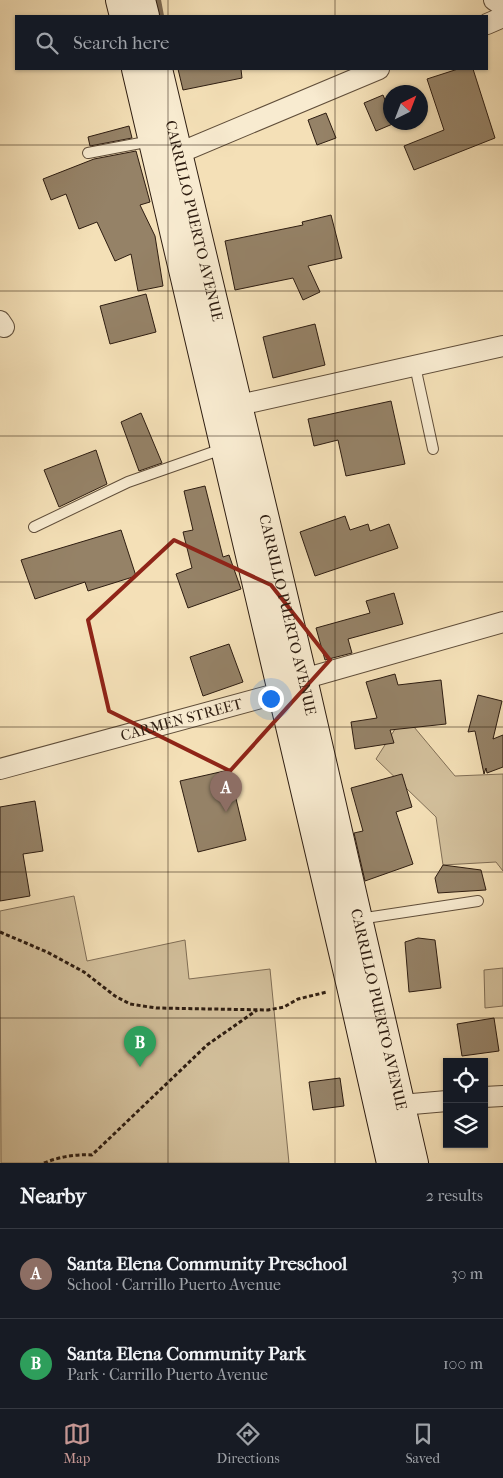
<!DOCTYPE html>
<meta charset="utf-8">
<style>
:root{--surface:#171b24;--page:#242831;--text:#f1f3f6;--muted:#9ea1a6;--line:#363941;--accent:#c59692}
body{margin:0;font-family:"IM FELL French Canon",serif;background:var(--page);color:var(--text)}
.controls{position:absolute;right:15px;bottom:15px;display:grid;overflow:hidden;border-radius:0px;box-shadow:0 1px 4px #0004}
.controls button{width:45px;height:45px;display:grid;place-items:center;padding:0;border:0;border-bottom:1px solid var(--line);background:var(--surface);color:var(--text);font:25px sans-serif}
.compass{position:absolute;left:383px;top:85px;width:45px;height:45px;border-radius:50%;background:var(--surface);box-shadow:0 1px 4px #0004;rotate:42deg}
.you{position:absolute;left:270px;top:698px;width:18px;height:18px;margin:-12px;border:4px solid #fff;border-radius:50%;background:#1a73e8;box-shadow:0 0 0 8px #1a73e833}
.badge{display:grid;place-items:center;width:32px;height:32px;border-radius:50%;background:var(--accent);color:#fff;font-size:16px;font-weight:700}
.pin{position:absolute;translate:-50% -41px;filter:drop-shadow(0 1px 2px #0008)}
.pin::after{content:'';position:absolute;top:26px;width:18px;height:15px;background:inherit;clip-path:polygon(0 0,100% 0,50% 100%)}
.list{margin:0;padding:0;list-style:none}
h2{display:flex;justify-content:space-between;align-items:center;height:65px;margin:0;padding:0 20px;font-size:21px}
h2 small{font-size:16px;font-weight:400;color:var(--muted)}
.list li{display:grid;grid-template-columns:32px 1fr auto;gap:15px;align-items:center;box-sizing:border-box;height:90px;padding:0 20px;border-top:1px solid var(--line)}
.list b{display:block;font-size:19px;white-space:nowrap}
.list p{margin:0;font-size:16px;white-space:nowrap;color:var(--muted)}
.list em{font-size:16px;font-style:normal;color:var(--muted)}
.icon{flex:none;width:28px;height:28px;fill:none;stroke:currentColor;stroke-width:2;stroke-linecap:round;stroke-linejoin:round}
.map{position:relative;flex:none;width:503px;height:1163px;overflow:hidden}
.search{position:absolute;background:var(--surface);box-shadow:0 1px 4px #0004;left:15px;right:15px;top:15px;height:55px;display:flex;align-items:center;gap:12px;box-sizing:border-box;padding:0 18px;border-radius:0px;color:var(--muted);font-size:19px}
.sheet{height:245px;background:var(--surface)}
nav{display:flex;justify-content:space-around;align-items:center;box-sizing:border-box;height:70px;border-top:1px solid var(--line);background:var(--surface);font-size:14px;color:var(--muted)}
nav a{display:grid;justify-items:center;gap:2px}
nav .on{color:var(--accent)}
.map>svg:first-child{display:block}
</style>
<div class="map">
<svg width="503" height="1163" viewBox="0 0 503 1163">
<rect width="100%" height="100%" fill="#f4e0b7"/>
<filter id="stains"><feTurbulence type="fractalNoise" baseFrequency=".004" numOctaves="4"/><feColorMatrix values="0 0 0 0 .2 0 0 0 0 .09 0 0 0 0 .02 0 0 0 .5 -.17"/></filter>
<radialGradient id="worn" r=".72"><stop offset=".6" stop-color="#630" stop-opacity="0"/><stop offset="1" stop-color="#630" stop-opacity=".3"/></radialGradient>
<g fill="#d2bf9b" stroke="#806e56">
<polygon points="404,715 455,776 503,774 503,871 496,862 443,865 436,817 376,759"/>
<polygon points="74,896 87,961 185,940 189,979 270,969 289,1163 1,1163 0,911"/>
<polygon points="503,968 503,1006 485,1008 484,970"/>
</g>
<g fill="none" stroke-linecap="round" stroke-linejoin="round">
<polyline stroke="#7d6a53" stroke-width="8" points="157,0 160,16"/>
</g>
<g fill="#958267" stroke="#2e1d11">
<polygon points="178,69 241,69 242,78 183,90"/>
<polygon points="458,69 473,69 495,138 414,170 404,146 444,130 427,79"/>
<polygon points="383,95 390,112 390,122 395,123 376,131 364,103"/>
<polygon points="326,113 336,138 317,145 308,120"/>
<polygon points="129,126 132,138 90,146 88,137"/>
<polygon points="136,151 150,202 140,205 155,236 163,286 138,291 131,254 115,261 97,222 79,229 66,194 51,200 43,179 94,159"/>
<polygon points="331,215 342,258 308,266 320,292 303,300 293,278 235,290 225,241 303,225 302,222"/>
<polygon points="146,294 156,332 110,344 100,306"/>
<polygon points="315,324 325,365 273,378 263,337"/>
<polygon points="391,401 405,464 346,476 338,440 314,446 308,419"/>
<polygon points="141,413 162,463 139,471 121,422"/>
<polygon points="96,450 107,484 59,507 44,470"/>
<polygon points="205,486 223,557 229,555 241,589 188,608 176,574 192,568 183,532 193,530 184,491"/>
<polygon points="345,516 350,530 368,524 370,531 389,524 398,548 315,576 300,532"/>
<polygon points="121,530 136,576 88,591 85,582 35,599 21,560"/>
<polygon points="394,593 403,624 348,639 352,653 325,660 316,628 370,613 366,601"/>
<polygon points="229,644 243,682 203,696 190,657"/>
<polygon points="395,674 398,685 441,680 446,724 390,730 394,743 355,749 351,722 377,718 366,682"/>
<polygon points="478,695 502,701 493,739 503,735 503,767 487,773 486,768 484,774 475,731 468,732"/>
<polygon points="229,770 246,840 198,852 180,781"/>
<polygon points="402,774 412,807 396,812 413,864 365,881 354,833 363,831 351,788"/>
<polygon points="35,801 43,851 23,854 30,896 0,901 0,807"/>
<polygon points="443,865 481,870 486,890 438,893 435,878"/>
<polygon points="418,938 435,940 441,988 409,992 405,942"/>
<polygon points="494,1018 499,1051 462,1056 457,1024"/>
<polygon points="340,1078 344,1106 313,1110 309,1082"/>
</g>
<g fill="none" stroke-linecap="round" stroke-linejoin="round">
<g stroke="#604e3a" stroke-width="12">
<g id="lane">
<polyline points="88,153 151,141"/>
<polyline points="415,366 433,449"/>
<polyline points="34,527 128,482 225,448"/>
<polyline points="359,919 478,901"/>
</g>
</g>
<g stroke="#604e3a" stroke-width="22">
<g id="street">
<polyline points="494,0 500,4 503,10"/>
<polyline points="487,24 503,17"/>
<polyline points="179,153 379,69"/>
<polyline points="0,321 4,327"/>
<polyline points="239,405 503,346"/>
<path id="s1" d="M0,769L283,692L303,679L503,622"/>
<polyline points="484,1097 503,1096"/>
<polyline points="401,1105 447,1101"/>
</g>
</g>
<g stroke="#2e1d11" stroke-width="30">
<g id="secondary">
<polyline points="120,0 124,16"/>
<polyline points="141,0 145,16"/>
<polyline points="136,69 351,986 391,1163"/>
<path id="s2" d="M158,69L303,679L414,1163"/>
</g>
</g>
<g stroke="#2e1d11" stroke-width="3" stroke-dasharray="4 2.5" stroke-linecap="butt">
<polyline points="0,932 47,952 84,972 115,996 130,1004 156,1008 268,1010 284,1007 298,999 327,992"/>
<path d="M44,1163C59,1157 75,1154 92,1155L207,1045L257,1010"/>
</g>
<use href="#lane" stroke="#f8ebd0" stroke-width="10"/>
<use href="#street" stroke="#f8ebd0" stroke-width="20"/>
<use href="#secondary" stroke="#f8ebd0" stroke-width="28"/>
</g>
<path fill="none" stroke="#8f2418" stroke-width="4" stroke-linejoin="round" d="M174,540L271,585L330,660L230,771L109,711L88,620Z"/>
<path fill="none" stroke="#2e1d11" stroke-width="1" stroke-opacity="0.55" d="M168,0V16M335,0V16M168,69V1163M335,69V1163M0,145H503M0,291H503M0,436H503M0,582H503M0,727H503M0,872H503M0,1018H503"/>
<g text-anchor="middle" dominant-baseline="central" stroke-width="5" stroke-linejoin="round" paint-order="stroke">
<g font-size="15" fill="#2e1d11" stroke="#f8ebd0">
<text stroke="none"><textPath href="#s2" startOffset="156">CARRILLO PUERTO AVENUE</textPath></text>
<text stroke="none"><textPath href="#s2" startOffset="561">CARRILLO PUERTO AVENUE</textPath></text>
<text stroke="none"><textPath href="#s1" startOffset="188">CARMEN STREET</textPath></text>
<text stroke="none"><textPath href="#s2" startOffset="966">CARRILLO PUERTO AVENUE</textPath></text>
</g>
</g>
<rect width="100%" height="100%" filter="url(#stains)"/>
<rect width="100%" height="100%" fill="url(#worn)"/>
</svg>
<div class="controls">
<button><svg class="icon" aria-label="locate" viewBox="0 0 24 24"><circle cx="12" cy="12" r="6"/><path d="M12 2v4M12 18v4M2 12h4M18 12h4"/></svg></button>
<button><svg class="icon" aria-label="layers" viewBox="0 0 24 24"><path d="M12 4l9 5-9 5-9-5zM3 14l9 5 9-5"/></svg></button>
</div>
<svg class="compass" viewBox="-18 -18 36 36"><path d="M0-13l5 13h-10z" fill="#e53935"/><path d="M0 13l5-13h-10z" fill="#9ea1a6"/></svg>
<div class="you"></div>
<div class="pin badge" style="left:226px;top:812px;background:#8d6e63">A</div>
<div class="pin badge" style="left:140px;top:1067px;background:#2e9e5b">B</div>
<div class="search"><svg class="icon" aria-label="search" viewBox="0 0 24 24"><circle cx="10" cy="10" r="6"/><path d="M15 15l6 6"/></svg>Search here</div>
</div>
<section class="sheet">
<h2>Nearby<small>2 results</small></h2>
<ul class="list">
<li><span class="badge" style="background:#8d6e63">A</span><div><b>Santa Elena Community Preschool</b><p>School · Carrillo Puerto Avenue</p></div><em>30 m</em></li>
<li><span class="badge" style="background:#2e9e5b">B</span><div><b>Santa Elena Community Park</b><p>Park · Carrillo Puerto Avenue</p></div><em>100 m</em></li>
</ul>
</section>
<nav>
<a class="on"><svg class="icon" aria-label="map" viewBox="0 0 24 24"><path d="M3 6l6-2 6 2 6-2v14l-6 2-6-2-6 2zM9 4v14M15 6v14"/></svg>Map</a>
<a><svg class="icon" aria-label="directions" viewBox="0 0 24 24"><path d="M12 3l9 9-9 9-9-9zM9 14v-3h6M13 9l2 2-2 2"/></svg>Directions</a>
<a><svg class="icon" aria-label="saved" viewBox="0 0 24 24"><path d="M7 4h10v16l-5-4-5 4z"/></svg>Saved</a>
</nav>
